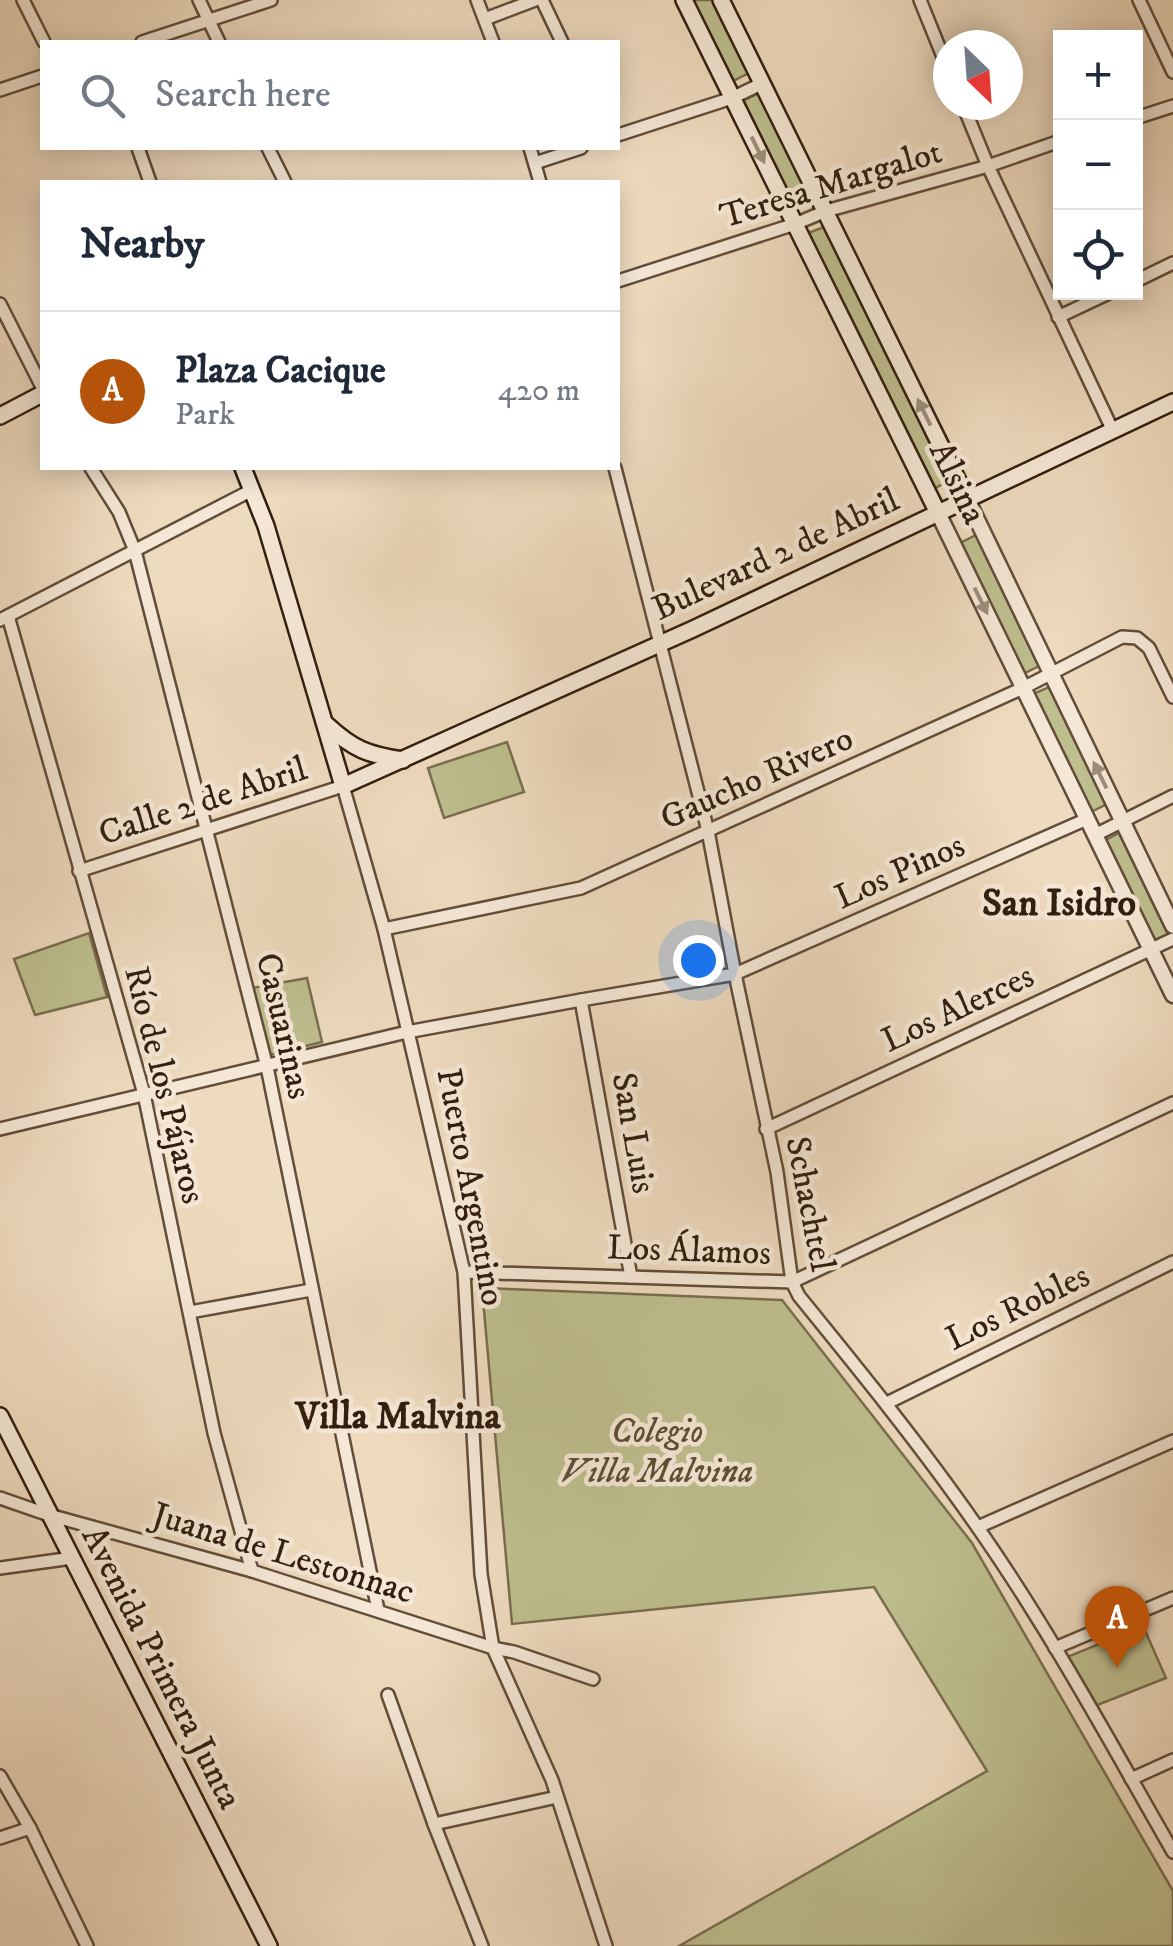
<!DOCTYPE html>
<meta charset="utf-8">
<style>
:root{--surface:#fff;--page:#f6f6f7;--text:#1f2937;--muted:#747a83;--line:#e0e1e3;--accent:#b45309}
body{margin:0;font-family:"IM FELL DW Pica",serif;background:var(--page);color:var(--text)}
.controls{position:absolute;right:30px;top:30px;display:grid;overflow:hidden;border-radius:0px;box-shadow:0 5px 25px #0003}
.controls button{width:90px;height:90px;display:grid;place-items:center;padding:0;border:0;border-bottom:2px solid var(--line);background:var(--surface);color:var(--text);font:50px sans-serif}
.compass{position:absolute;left:933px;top:30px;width:90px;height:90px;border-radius:50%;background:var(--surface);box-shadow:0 5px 25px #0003;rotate:155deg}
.you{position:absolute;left:698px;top:960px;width:35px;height:35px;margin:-25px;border:8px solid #fff;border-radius:50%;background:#1a73e8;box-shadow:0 0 0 15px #1a73e833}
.badge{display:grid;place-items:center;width:65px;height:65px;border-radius:50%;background:var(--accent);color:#fff;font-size:32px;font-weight:700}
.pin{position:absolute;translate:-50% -82px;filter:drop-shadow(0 2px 5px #0008)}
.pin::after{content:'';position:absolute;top:52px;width:35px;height:30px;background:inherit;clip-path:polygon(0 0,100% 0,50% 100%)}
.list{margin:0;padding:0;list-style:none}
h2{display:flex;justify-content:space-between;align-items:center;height:130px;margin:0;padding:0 40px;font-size:42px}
h2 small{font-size:32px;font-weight:400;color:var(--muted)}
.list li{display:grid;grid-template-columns:65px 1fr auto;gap:30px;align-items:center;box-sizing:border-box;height:160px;padding:0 40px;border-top:2px solid var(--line)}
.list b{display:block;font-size:38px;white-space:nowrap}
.list p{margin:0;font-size:32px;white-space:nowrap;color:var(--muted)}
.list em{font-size:32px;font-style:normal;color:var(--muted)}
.icon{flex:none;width:55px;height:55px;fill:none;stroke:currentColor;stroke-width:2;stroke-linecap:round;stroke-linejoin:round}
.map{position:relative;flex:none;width:1173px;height:1946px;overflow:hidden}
.search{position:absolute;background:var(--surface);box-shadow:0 5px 25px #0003;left:40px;top:40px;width:580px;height:110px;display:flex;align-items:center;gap:25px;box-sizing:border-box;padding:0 35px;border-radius:0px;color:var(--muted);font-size:38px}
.panel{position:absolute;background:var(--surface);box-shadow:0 5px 25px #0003;left:40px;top:180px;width:580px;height:290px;border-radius:0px}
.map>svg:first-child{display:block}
</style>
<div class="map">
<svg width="1173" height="1946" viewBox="0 0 1173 1946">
<rect width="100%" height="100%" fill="#eedabe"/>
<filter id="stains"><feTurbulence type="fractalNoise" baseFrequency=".002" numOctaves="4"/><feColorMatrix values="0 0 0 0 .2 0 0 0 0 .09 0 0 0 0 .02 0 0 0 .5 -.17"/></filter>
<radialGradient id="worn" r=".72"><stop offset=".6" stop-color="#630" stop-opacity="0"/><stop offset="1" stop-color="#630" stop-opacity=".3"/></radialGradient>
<g fill="#bebe8e" stroke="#786e4e" stroke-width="2.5">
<polygon points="691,0 714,0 749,73 733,81"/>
<polygon points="759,93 811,198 794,206 743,101"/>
<polygon points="824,227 949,481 935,488 808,233"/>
<polygon points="976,535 1039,666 1023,674 960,543"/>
<polygon points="1049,687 1107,804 1091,812 1033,694"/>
<polygon points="507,742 524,792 444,818 428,768"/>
<polygon points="1119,833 1169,936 1154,943 1104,841"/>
<polygon points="89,933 107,997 35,1015 14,959"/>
<polygon points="307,978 322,1042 270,1055 253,988"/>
<polygon points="482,1288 782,1300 972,1543 1173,1891 1173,1946 679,1946 987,1771 874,1587 512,1624"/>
<polygon points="1143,1626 1166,1678 1095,1706 1067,1657"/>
</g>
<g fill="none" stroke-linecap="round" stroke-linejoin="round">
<g stroke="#614d3a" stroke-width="16">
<g id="minor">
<polyline points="23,0 44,42"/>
<polyline points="199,0 219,42"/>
<polyline points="477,0 493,42"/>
<polyline points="542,0 562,42"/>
<polyline points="920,0 948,69"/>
<polyline points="1139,0 1173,72"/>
<polyline points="485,19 535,0"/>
<polyline points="142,42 271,0"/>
<polyline points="0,90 42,76"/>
<polyline points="963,105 988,166 1113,431"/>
<polyline points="1136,118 1173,106"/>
<polyline points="618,135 732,98 763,83"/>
<polyline points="138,148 150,182"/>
<polyline points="268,148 285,182"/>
<polyline points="530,148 540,182"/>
<polyline points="535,163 581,148"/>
<polyline points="618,281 795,224 826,211 988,166 1060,141"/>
<polyline points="1136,281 1173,263"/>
<polyline points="0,304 42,387"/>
<polyline points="1058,317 1111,292"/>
<polyline points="91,468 119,512 135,551 267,1067 378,1610"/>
<path d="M615,468L708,831L735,974L777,1172L792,1282L799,1296C860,1371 921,1446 976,1525C1049,1629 1110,1742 1173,1852"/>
<polyline points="8,616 144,1094 214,1433 252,1571"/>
<polyline points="0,620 252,490"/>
<polyline points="1095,835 1173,796"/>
<polyline points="79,871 343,786 384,929 464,1272 481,1574 493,1648 552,1780 606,1946"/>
<polyline points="384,929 581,888 1023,688 1122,637 1137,638 1149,648 1173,697"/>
<polyline points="581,1000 631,1277"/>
<polyline points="0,1129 407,1032 581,1000 735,974 1087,819"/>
<polyline points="766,1129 1173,939"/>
<polyline points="464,1272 792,1282 1173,1103"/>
<polyline points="190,1312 311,1290"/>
<polyline points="887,1403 1173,1262"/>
<polyline points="0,1498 49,1515 252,1571 493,1648 514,1652 593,1679"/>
<polyline points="978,1527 1173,1441"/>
<polyline points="0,1568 72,1558"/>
<polyline points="1055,1648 1173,1598"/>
<polyline points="388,1695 434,1824 482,1946"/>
<polyline points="0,1776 30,1828 87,1946"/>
<polyline points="1131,1779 1173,1760"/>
<polyline points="434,1824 557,1797"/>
<polyline points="0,1838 30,1828"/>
</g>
</g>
<g stroke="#614d3a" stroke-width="19">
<g id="tertiary">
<polyline points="967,499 1173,926"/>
<polyline points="938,513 1173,995"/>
</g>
</g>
<g stroke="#321e0e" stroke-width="20">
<g id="secondary">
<polyline points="684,0 938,513"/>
<polyline points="721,0 967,499"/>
<polyline points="0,416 42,394"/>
<polyline points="243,468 266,526 343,786 693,629 1173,402"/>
<path d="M327,725C353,749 368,755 403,760"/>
<polyline points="0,1416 269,1946"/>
</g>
</g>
<use href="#minor" stroke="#f4e7d5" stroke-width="11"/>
<use href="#tertiary" stroke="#f4e7d5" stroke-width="14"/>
<use href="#secondary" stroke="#f4e7d5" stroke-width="15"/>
</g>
<defs><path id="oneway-solid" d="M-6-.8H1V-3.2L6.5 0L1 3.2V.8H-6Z" transform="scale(2.5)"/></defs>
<g fill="#9d8d7b">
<use href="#oneway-solid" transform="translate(758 150) rotate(64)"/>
<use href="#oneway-solid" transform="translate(924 412) rotate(-116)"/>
<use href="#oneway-solid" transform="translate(981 601) rotate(64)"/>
<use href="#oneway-solid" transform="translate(1100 775) rotate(-116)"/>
</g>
<g text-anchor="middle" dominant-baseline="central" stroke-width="9" stroke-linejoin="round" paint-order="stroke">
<g font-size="35" fill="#321e0e" stroke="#f4e7d5">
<text transform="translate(831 185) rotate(-17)">Teresa Margalot</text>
<text transform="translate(957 483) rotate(64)">Alsina</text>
<text transform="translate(776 555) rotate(-25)">Bulevard 2 de Abril</text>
<text transform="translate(757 779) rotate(-24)">Gaucho Rivero</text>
<text transform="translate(203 802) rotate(-18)">Calle 2 de Abril</text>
<text transform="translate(900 872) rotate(-24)">Los Pinos</text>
<text transform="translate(958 1009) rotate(-25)">Los Alerces</text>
<text transform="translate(283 1026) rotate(77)">Casuarinas</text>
<text transform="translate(164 1085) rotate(76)">Río de los Pájaros</text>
<text transform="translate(633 1133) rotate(80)">San Luis</text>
<text transform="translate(470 1187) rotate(79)">Puerto Argentino</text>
<text transform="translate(809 1204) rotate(79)">Schachtel</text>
<text transform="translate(689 1251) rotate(2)">Los Álamos</text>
<text transform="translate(1018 1308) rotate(-26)">Los Robles</text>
<text transform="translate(283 1554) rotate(17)">Juana de Lestonnac</text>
<text transform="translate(161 1668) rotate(63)">Avenida Primera Junta</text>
</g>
<g font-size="35" font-style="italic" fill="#5c4e34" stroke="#f4e7d5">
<text x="657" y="1432">Colegio<tspan x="657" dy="40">Villa Malvina</tspan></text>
</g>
<g font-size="38" font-weight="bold" fill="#321e0e" stroke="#f4e7d5">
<text x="1059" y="904">San Isidro</text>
<text x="398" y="1417">Villa Malvina</text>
</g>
</g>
<rect width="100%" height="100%" filter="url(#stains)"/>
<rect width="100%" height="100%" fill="url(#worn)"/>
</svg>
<div class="controls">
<button>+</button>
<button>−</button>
<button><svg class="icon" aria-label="locate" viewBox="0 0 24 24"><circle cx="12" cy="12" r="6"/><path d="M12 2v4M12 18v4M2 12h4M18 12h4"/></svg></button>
</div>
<svg class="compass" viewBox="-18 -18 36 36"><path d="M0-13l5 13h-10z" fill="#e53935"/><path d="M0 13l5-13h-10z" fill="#747a83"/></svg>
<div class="you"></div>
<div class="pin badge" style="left:1117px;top:1668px">A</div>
<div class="search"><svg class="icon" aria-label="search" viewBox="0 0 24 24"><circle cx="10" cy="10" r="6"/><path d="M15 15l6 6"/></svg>Search here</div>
<section class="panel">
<h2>Nearby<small></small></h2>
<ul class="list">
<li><span class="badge">A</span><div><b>Plaza Cacique</b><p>Park</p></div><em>420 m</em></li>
</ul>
</section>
</div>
